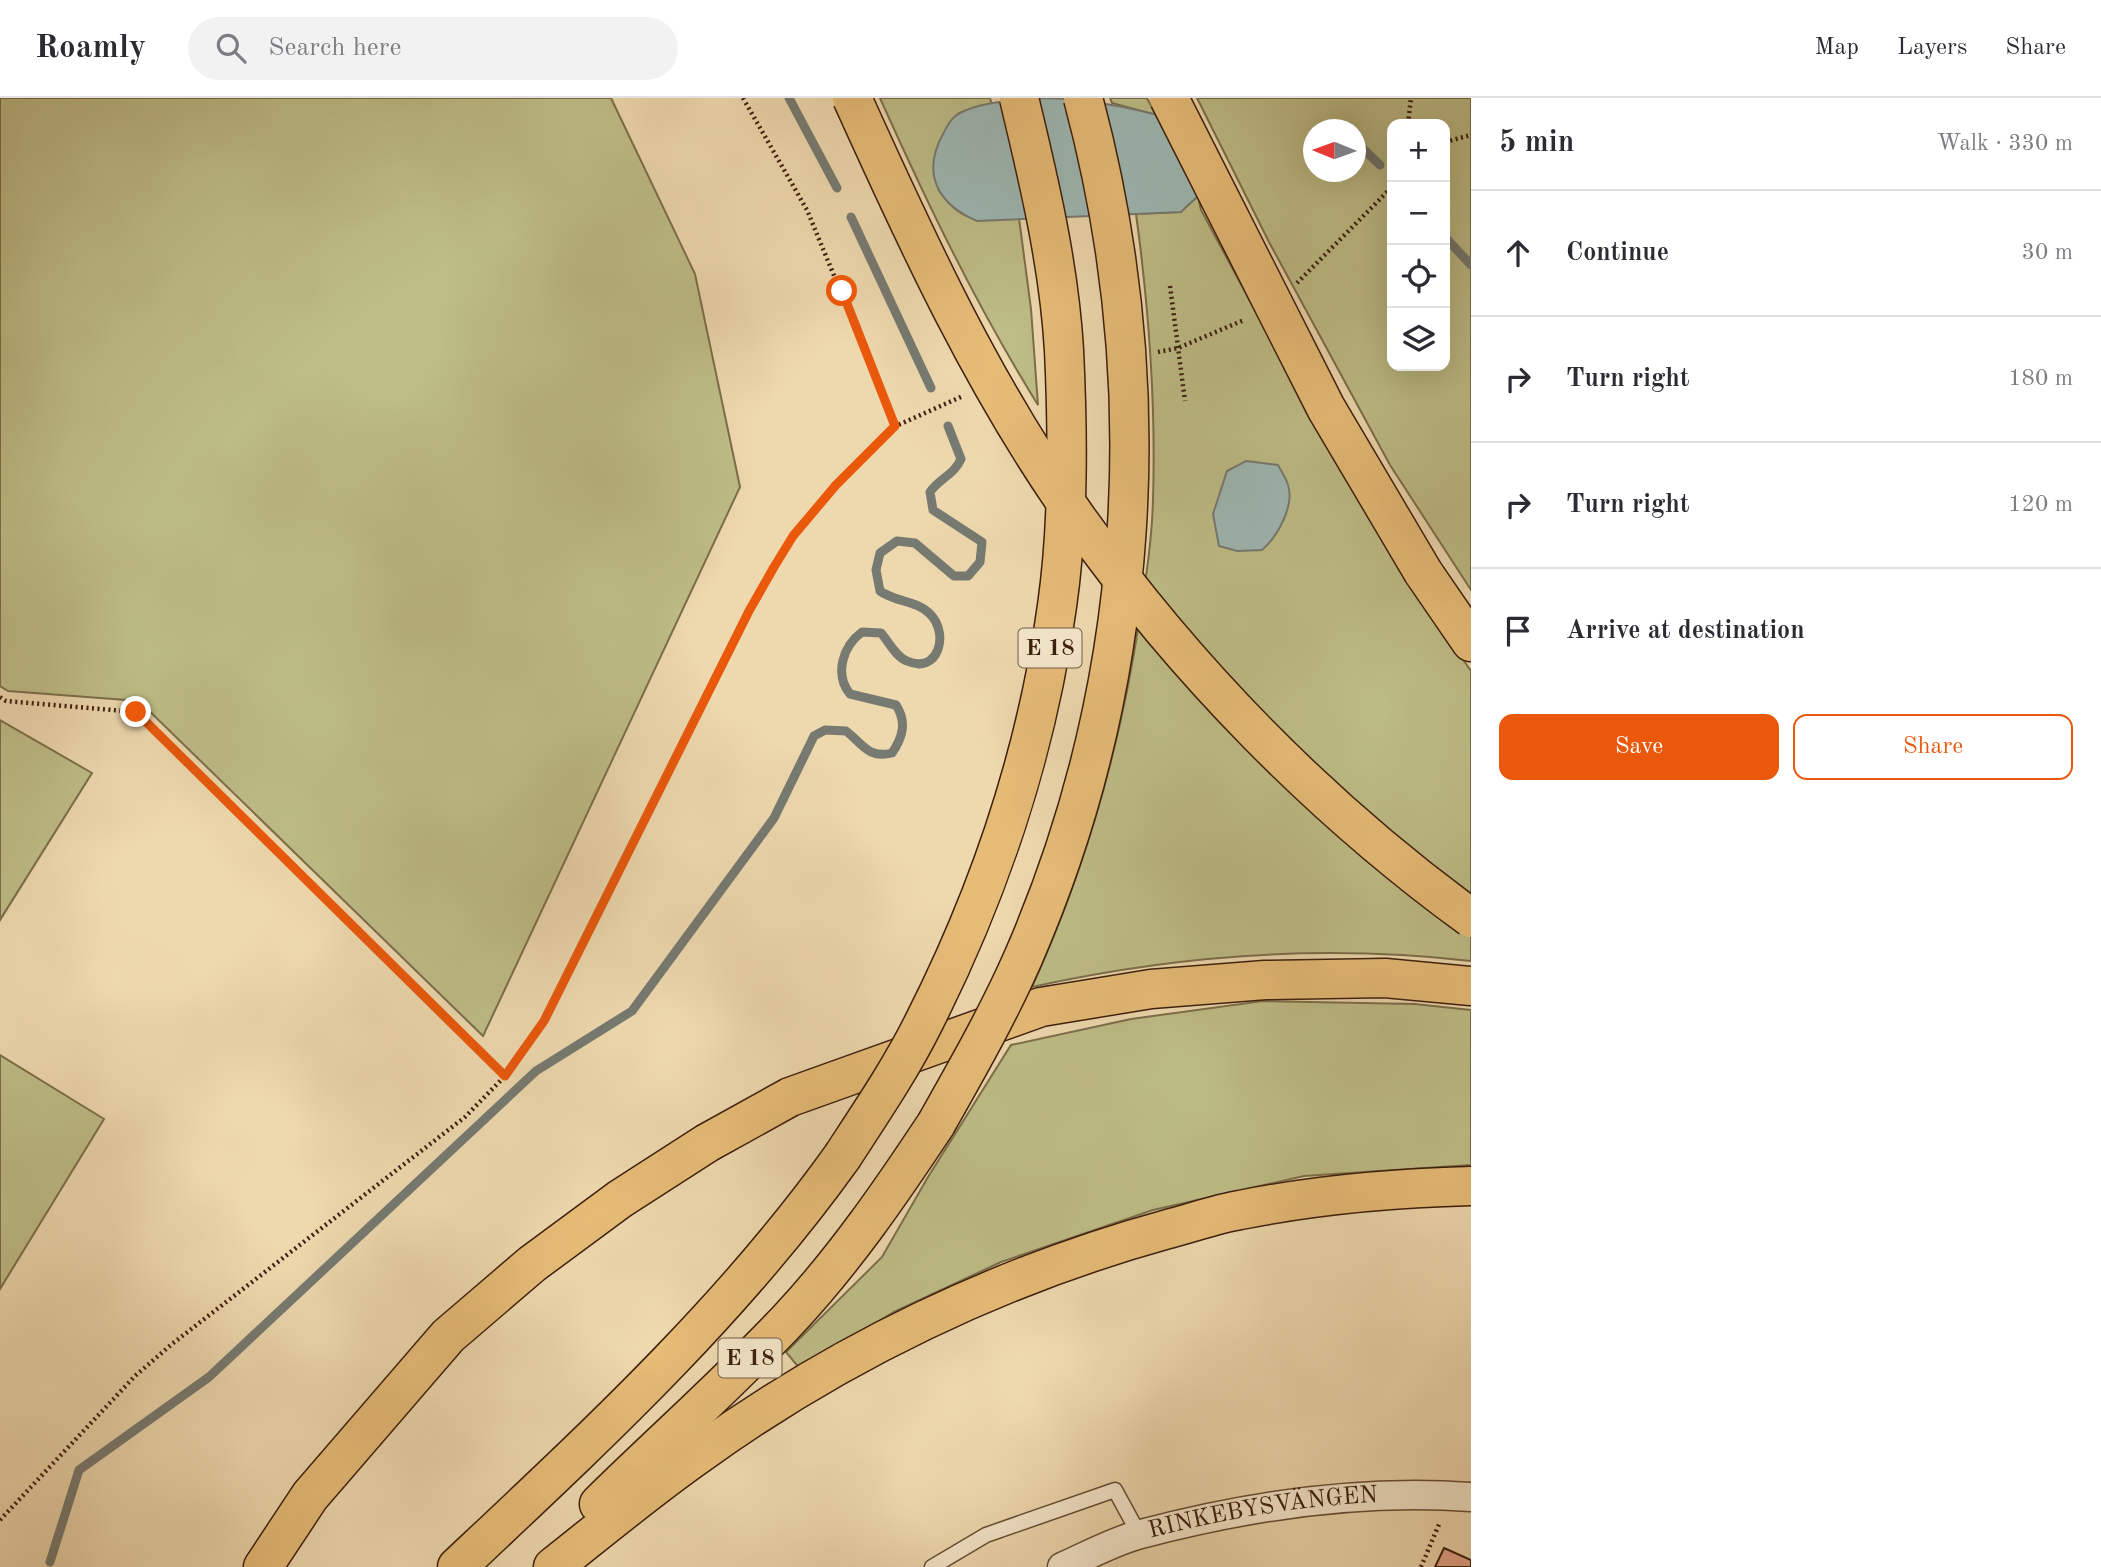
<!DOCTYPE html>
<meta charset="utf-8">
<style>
:root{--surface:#fff;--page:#f2f2f3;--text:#2b2b33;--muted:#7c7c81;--line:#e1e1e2;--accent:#ea580c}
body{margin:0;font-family:"Old Standard TT",serif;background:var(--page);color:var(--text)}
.controls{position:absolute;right:21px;top:21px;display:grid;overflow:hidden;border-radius:14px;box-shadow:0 7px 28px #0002}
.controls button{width:63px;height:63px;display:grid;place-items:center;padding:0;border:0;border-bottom:2px solid var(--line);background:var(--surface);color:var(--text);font:35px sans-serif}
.compass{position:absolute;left:1303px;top:21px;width:63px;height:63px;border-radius:50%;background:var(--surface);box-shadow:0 7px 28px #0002;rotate:271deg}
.stop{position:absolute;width:21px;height:21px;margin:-16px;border:5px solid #ea580c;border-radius:50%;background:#fff}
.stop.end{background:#ea580c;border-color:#fff;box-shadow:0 2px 7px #0008}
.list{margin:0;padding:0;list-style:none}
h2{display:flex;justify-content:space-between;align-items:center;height:91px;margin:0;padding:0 28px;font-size:30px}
h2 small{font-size:23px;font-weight:400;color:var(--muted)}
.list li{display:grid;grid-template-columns:46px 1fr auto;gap:21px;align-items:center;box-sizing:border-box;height:126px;padding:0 28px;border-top:2px solid var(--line)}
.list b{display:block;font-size:26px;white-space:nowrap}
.list em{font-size:23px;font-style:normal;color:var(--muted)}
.actions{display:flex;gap:14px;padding:21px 28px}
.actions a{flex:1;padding:16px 0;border:2px solid var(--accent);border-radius:14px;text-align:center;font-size:24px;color:var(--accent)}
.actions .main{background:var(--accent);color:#fff}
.icon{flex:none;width:38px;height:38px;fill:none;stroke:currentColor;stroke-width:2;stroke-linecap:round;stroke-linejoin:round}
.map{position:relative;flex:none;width:1471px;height:1469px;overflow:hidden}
header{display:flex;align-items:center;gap:42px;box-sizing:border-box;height:98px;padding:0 35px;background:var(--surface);border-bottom:2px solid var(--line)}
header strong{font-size:33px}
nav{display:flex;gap:38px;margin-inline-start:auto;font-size:24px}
.search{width:490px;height:63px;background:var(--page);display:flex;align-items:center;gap:18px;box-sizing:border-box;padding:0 24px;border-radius:38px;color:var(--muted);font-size:26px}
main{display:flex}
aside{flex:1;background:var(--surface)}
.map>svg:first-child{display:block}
</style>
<header>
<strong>Roamly</strong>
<div class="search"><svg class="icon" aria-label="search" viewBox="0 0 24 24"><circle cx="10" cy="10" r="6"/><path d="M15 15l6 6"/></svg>Search here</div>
<nav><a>Map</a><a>Layers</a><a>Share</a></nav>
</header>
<main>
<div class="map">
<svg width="1471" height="1469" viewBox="0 0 1471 1469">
<rect width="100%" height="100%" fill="#eed8ae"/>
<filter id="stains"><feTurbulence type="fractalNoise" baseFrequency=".00286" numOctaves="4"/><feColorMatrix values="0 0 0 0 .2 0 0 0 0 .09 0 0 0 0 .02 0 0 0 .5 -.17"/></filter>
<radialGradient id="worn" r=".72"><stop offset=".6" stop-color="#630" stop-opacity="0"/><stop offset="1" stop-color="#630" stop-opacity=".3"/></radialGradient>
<g fill="#bebd87" stroke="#7c6e4a" stroke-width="2" fill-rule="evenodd">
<polygon points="0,0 611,0 695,176 740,389 483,938 139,603 8,593 0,588"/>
<path d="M880,0H990L992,7L959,15L938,91C962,128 980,121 1019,120L1031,211L1038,307C976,207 928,107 880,0Z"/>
<polygon points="1110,0 1147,0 1156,17 1112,5"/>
<path d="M1197,0H1471V492L1390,367L1269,144ZM1392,26H1445V268H1392ZM1314,32H1356V74H1314Z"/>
<path d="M1198,98L1201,112L1306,307L1406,480L1471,573V863C1323,846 1177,857 1032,889C1086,770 1121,647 1140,518C1146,480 1152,441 1153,402C1156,306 1149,211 1136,116L1180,114Z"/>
<polygon points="0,622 92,675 0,822"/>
<polygon points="1263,903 1415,906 1471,912 1471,1067 1304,1078 1153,1112 1001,1164 894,1214 800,1271 786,1254 882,1159 928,1079 1011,947 1131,921"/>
<polygon points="0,957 104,1021 0,1191"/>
</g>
<g fill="#9db8b4" stroke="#767a71" stroke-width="2">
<path d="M1035,0C1084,0 1128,8 1175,22L1198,98L1181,114L977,123C938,106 921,76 943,36C947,29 951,19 960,15C981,4 1011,3 1035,0Z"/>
<path d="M1246,363L1278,367C1281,373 1286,380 1288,387C1295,408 1277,439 1262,452L1237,453L1219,448L1213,416L1227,373Z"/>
</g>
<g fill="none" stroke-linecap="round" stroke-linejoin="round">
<g stroke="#767a71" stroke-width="9">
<polyline points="789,0 837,90"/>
<polyline points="1357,45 1380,67"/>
<polyline points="851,119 931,290"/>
<polyline points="1445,139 1471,167"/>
<path d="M50,1464L79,1372L209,1279L536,973L632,913L774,720L814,638L825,632L846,633C863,646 868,661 892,655C903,639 907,624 896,607L850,596C834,576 843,548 862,534L881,535C889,544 896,559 907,563C938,577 950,536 930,516C916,502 895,504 880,493L876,472L880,455L897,443L915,445L954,478H968L980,464L982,444L933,412L930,394C940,380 954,377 961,361L948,328"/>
</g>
</g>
<polygon fill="#e6a58c" stroke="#3b1e0d" stroke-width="2" points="1444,1450 1471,1462 1471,1469 1435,1469"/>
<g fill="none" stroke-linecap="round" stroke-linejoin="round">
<g stroke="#684c35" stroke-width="17">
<polyline id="service" points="932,1469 986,1437 1115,1392 1139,1436"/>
</g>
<g stroke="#684c35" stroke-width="31">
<g id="minor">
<path id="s1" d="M1062,1469C1087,1458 1114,1443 1141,1436C1247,1408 1362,1391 1471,1399"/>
</g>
</g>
<g stroke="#3b1e0d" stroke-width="41">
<g id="motorway">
<polyline points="1423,474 1471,544"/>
<path d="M599,1406C662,1344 729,1285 789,1221C845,1161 891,1094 936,1026"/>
<polyline points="263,1469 310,1398 448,1238 532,1166 620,1101 707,1045 790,999 1041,909 1151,891 1265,882 1385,880 1471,888"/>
<path d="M457,1469C594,1340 732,1213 842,1059"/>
<path d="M553,1469C601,1431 649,1391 699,1356C840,1254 1001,1177 1168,1131C1192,1125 1216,1116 1240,1112C1315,1097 1394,1090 1471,1088"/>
</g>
</g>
<g stroke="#3b1e0d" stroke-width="4.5" stroke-dasharray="2 3.5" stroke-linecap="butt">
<polyline points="743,0 807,112 896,328"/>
<polyline points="1408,26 1411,0"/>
<polyline points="1445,44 1471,37"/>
<polyline points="1297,185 1392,89"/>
<polyline points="1170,188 1185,303"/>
<polyline points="1158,254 1178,250 1244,222"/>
<polyline points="0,599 6,603 136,614 505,978"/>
<polyline points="0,1422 135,1278 172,1246 465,1019 505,978 544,923 749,513 793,438 836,387 896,328 963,298"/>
<polyline points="1421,1469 1440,1424"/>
</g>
<use href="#service" stroke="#f4e6ca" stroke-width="14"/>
<use href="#minor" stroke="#f4e6ca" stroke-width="28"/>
<use href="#motorway" stroke="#e7bc77" stroke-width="38"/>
<g stroke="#3b1e0d" stroke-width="41" stroke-linecap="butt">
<g id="motorway-bridge">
<path d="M852,0C917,144 984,290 1076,419C1185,572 1320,710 1471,820"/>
<polyline points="1169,0 1326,310 1423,474"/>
<path d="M936,1026C967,971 998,917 1023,860C1142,587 1160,286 1083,0"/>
<path d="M842,1059C870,1016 900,972 923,926C989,796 1037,653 1057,508C1069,425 1068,336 1064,252C1059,167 1039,83 1019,0"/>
</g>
</g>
<use href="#motorway-bridge" stroke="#e7bc77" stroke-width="38"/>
</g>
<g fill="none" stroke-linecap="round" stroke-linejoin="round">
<polyline stroke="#ea580c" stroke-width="9" points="136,614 505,978 544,923 749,513 774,469 793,438 836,387 895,328 842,193"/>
</g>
<g text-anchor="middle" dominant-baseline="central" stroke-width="6" stroke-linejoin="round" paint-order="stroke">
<g fill="#f4e6ca" stroke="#725a46" stroke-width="2">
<rect x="1018.5" y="530.5" width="63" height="39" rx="5"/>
<rect x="718.5" y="1240.5" width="63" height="39" rx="5"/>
</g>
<g font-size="23" font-weight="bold" fill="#3b1e0d">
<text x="1050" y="550">E 18</text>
<text x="750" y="1260">E 18</text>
</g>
<g font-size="24" fill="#3b1e0d" stroke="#f4e6ca">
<text stroke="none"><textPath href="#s1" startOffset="210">RINKEBYSVÄNGEN</textPath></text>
</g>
</g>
<rect width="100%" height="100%" filter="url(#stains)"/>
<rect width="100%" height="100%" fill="url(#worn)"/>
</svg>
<div class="controls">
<button>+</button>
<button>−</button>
<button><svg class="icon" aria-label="locate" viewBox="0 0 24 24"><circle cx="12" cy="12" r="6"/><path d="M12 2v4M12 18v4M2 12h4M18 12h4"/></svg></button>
<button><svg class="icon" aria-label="layers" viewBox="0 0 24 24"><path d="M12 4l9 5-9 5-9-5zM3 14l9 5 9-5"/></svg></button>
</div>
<svg class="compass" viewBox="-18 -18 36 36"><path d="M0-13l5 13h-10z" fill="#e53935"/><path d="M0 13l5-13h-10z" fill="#7c7c81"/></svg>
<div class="stop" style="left:842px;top:193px"></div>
<div class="stop end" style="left:136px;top:614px"></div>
</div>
<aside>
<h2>5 min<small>Walk · 330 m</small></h2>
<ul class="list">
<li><svg class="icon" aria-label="ahead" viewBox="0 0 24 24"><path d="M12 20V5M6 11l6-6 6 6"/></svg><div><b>Continue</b></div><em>30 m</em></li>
<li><svg class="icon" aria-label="right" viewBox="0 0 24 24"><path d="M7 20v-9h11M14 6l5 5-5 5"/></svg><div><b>Turn right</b></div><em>180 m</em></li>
<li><svg class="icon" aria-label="right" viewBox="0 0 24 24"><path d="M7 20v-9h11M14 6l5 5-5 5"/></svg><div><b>Turn right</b></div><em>120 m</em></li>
<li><svg class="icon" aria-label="arrive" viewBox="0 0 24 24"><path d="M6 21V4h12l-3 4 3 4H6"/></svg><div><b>Arrive at destination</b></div></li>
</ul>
<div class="actions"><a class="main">Save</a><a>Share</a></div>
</aside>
</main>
